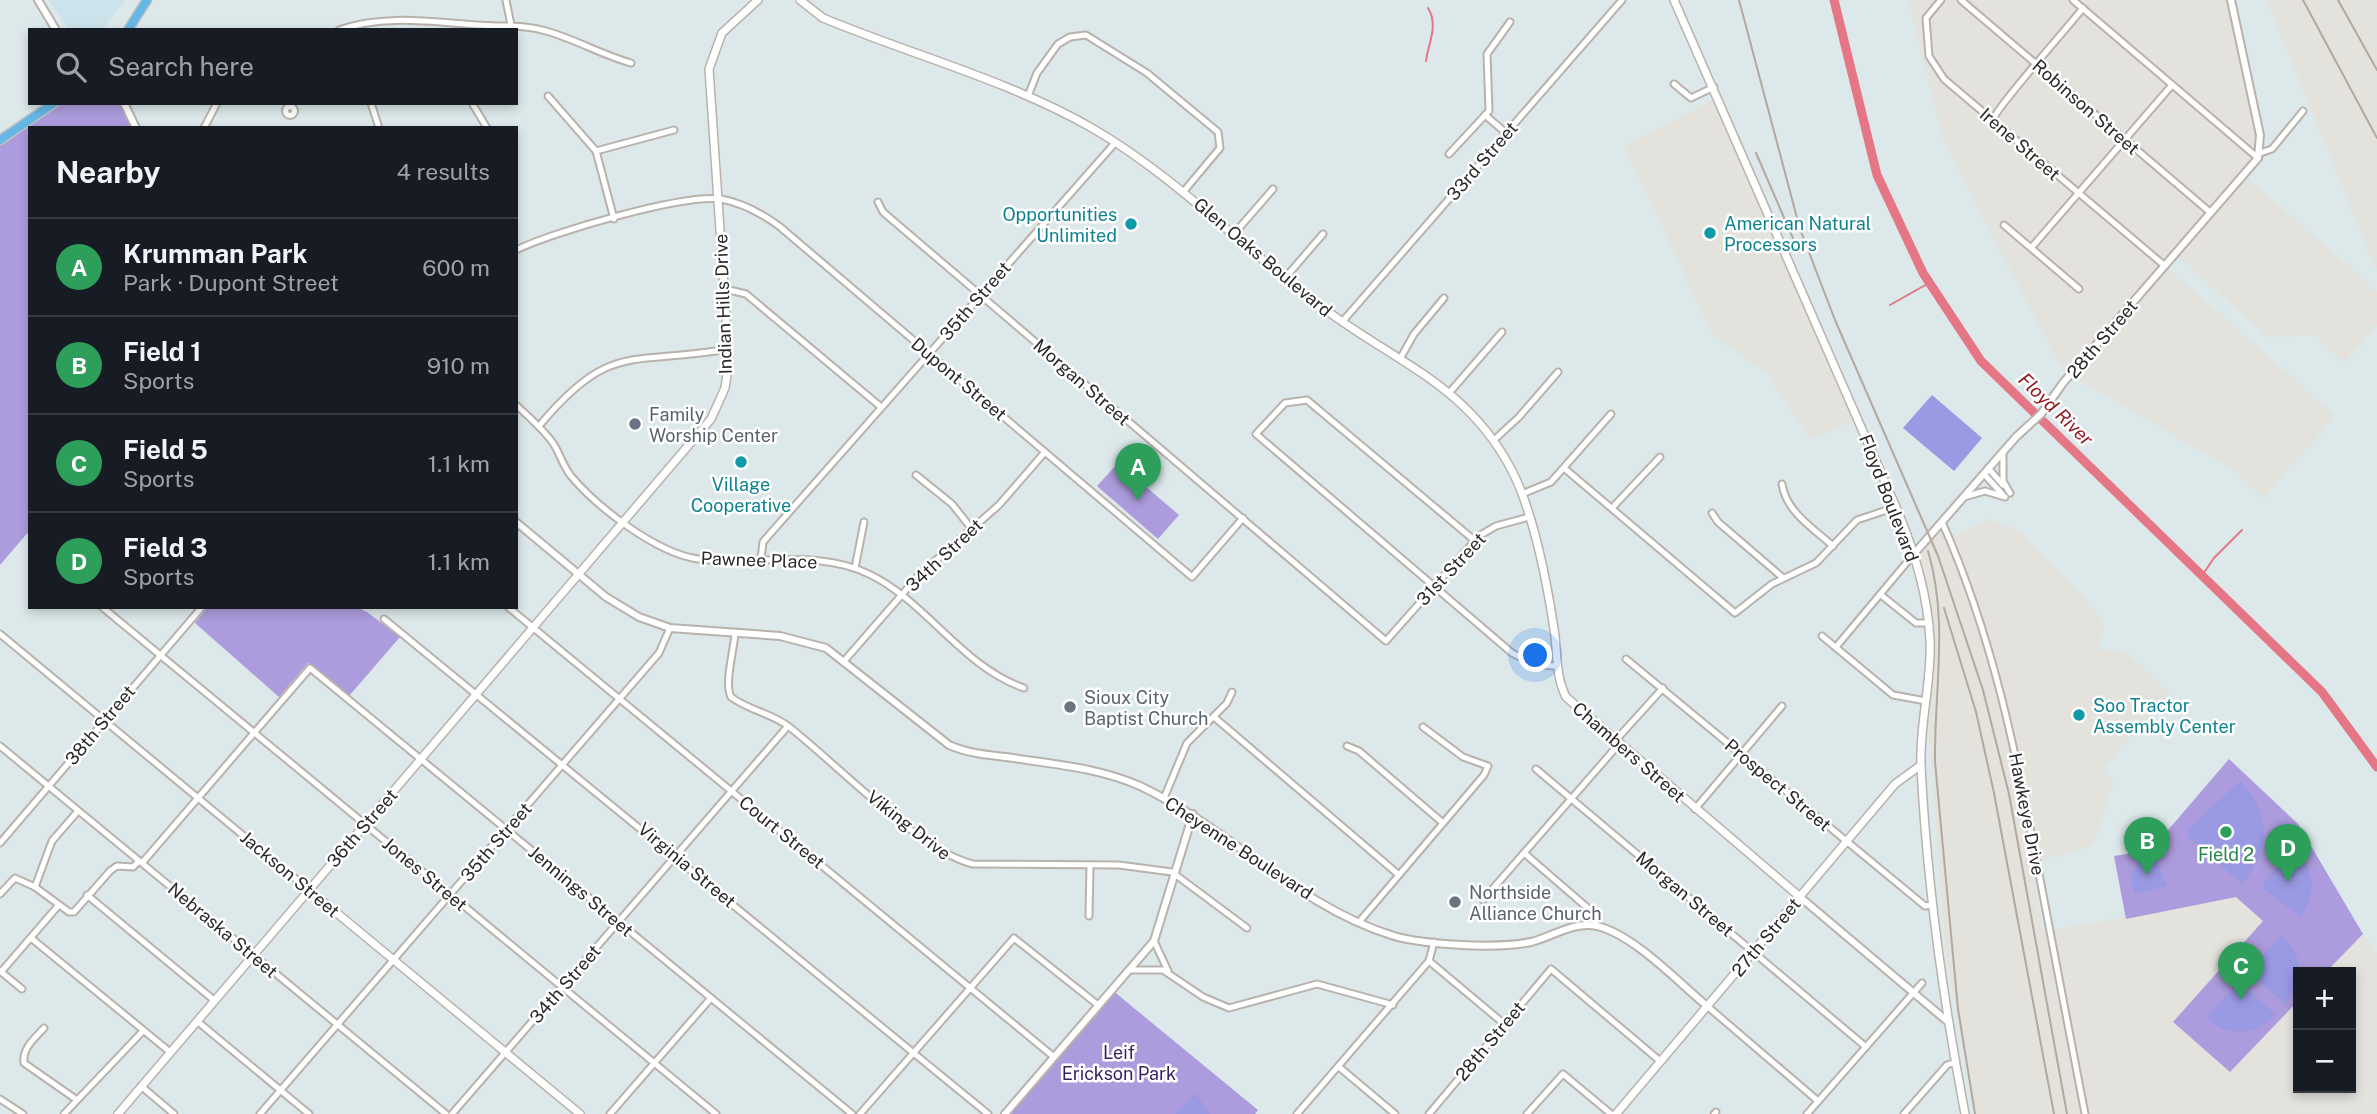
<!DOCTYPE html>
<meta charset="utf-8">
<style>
:root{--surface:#171b24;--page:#20242c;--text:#f1f3f6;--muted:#9ea1a6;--line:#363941;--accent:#ec8b47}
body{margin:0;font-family:"Public Sans",sans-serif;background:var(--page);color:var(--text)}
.controls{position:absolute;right:21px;bottom:21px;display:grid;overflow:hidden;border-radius:0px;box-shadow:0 4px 10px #0003}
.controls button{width:63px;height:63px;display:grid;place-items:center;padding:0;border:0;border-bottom:2px solid var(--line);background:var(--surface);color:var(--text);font:35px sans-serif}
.you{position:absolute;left:1536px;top:656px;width:24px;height:24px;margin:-18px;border:5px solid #fff;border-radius:50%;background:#1a73e8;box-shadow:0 0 0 10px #1a73e833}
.badge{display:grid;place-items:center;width:46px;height:46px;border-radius:50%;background:var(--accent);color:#fff;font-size:23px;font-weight:700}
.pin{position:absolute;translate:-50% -58px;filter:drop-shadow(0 2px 4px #0008)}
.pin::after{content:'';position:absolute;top:37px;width:24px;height:21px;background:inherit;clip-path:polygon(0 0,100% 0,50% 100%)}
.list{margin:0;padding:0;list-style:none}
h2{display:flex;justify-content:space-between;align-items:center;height:91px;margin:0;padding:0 28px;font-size:30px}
h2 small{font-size:23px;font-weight:400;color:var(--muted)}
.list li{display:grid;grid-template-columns:46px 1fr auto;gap:21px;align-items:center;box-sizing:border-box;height:98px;padding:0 28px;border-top:2px solid var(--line)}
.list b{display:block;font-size:26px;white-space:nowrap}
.list p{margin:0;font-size:23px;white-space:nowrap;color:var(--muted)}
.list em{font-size:23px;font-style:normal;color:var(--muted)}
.icon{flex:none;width:38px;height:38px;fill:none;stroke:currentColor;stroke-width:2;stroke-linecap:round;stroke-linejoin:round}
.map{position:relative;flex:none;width:2377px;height:1114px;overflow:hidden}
.search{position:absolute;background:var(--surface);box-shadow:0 4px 10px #0003;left:28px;top:28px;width:490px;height:77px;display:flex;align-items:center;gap:18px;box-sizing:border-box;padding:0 24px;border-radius:0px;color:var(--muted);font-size:26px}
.panel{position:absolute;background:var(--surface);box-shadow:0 4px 10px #0003;left:28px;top:126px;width:490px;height:483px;border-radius:0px}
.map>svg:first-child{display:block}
</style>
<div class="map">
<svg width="2377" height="1114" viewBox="0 0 2377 1114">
<rect width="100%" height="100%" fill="#dce8ea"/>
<g fill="#e3e2dc">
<polygon points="1908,0 2235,0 2264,141 2263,156 2247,178 2377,291 2377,325 2344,363 2315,335 2268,337 2179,257 2168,268 2335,416 2263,498 2236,471 2074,377 2057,360 1943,138"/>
<polygon points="2267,0 2377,0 2377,271"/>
<polygon points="1722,95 1862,418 1810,439 1768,374 1713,334 1624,146"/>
<polygon points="1989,519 2022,534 2087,601 2104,623 2099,650 2124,651 2170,693 2103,768 2113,784 2093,845 2030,864 2043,932 2236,897 2263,921 2230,1072 2298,1001 2298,1088 2351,1088 2351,972 2326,972 2363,934 2377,954 2377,1114 1975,1114 1946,954 1929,734 1934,627 1918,554 1941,532 1946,540"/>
</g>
<polygon fill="#cce3eb" points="48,0 125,0 102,30 69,30"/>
<g fill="#ad9cdd">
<polygon points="56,103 121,103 134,128 30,128 30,530 0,565 0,141"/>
<polygon points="1118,463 1179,515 1158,539 1097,486"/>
<polygon points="208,607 356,607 367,612 400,637 349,696 308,663 279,697 195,623"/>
<polygon points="2229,759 2298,824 2363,934 2326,972 2298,972 2298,1001 2230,1072 2173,1022 2263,921 2236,897 2126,919 2114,856 2151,850"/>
<polygon points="1112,990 1258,1110 1255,1114 1005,1114"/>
</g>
<g fill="#9a99e4">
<polygon points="1932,395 1982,438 1954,471 1903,428"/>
<path d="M2240,781C2272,813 2270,851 2242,884L2188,837V829Z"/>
<path d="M2292,848C2316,866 2317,894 2300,917L2264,889L2263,884Z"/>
<path d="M2156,857L2167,886L2135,894C2126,873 2135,861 2156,857Z"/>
<path d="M2281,935C2305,957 2305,981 2285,1004L2251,974V969Z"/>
<path d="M2237,984H2242L2276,1015C2255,1036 2228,1038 2206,1018Z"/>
<polygon points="1195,1093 1210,1114 1175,1114"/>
</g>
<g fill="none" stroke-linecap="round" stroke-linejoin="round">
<g stroke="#e57685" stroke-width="2">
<path d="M1426,61C1428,44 1439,25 1428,8"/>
<polyline points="1890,305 1929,283"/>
<polyline points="2203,574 2214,558 2242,530"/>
</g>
<polyline stroke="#e57685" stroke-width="9" points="1834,0 1877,175 1923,273 1981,361 2322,692 2377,767"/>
<g stroke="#b9b2ac" stroke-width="9">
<g id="minor">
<polyline points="506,0 511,25"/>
<polyline points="1941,0 1926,18 1929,56 1944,79 2165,266"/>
<polyline points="1961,0 2211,213"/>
<polyline points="2073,0 2258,158"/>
<path d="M339,30C383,14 432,22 477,25C500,27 523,24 546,31C575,39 602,55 631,63"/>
<polyline points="1674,84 1691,98 1714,87"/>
<polyline points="548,96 596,151 614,219"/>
<polyline points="1028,96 1037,73 1058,44 1070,37 1086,35 1147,73 1218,132 1220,148 1184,191"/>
<polyline points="371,103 379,128"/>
<polyline points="472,103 487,128"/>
<circle cx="290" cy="111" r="4.5"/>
<polyline points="1485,115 1506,133"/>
<path d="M1993,120C1994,110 2070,25 2083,8"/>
<polyline points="204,128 217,103"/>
<polyline points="596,151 674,130"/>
<polyline points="2260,153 2272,149 2303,111"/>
<polyline points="1449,154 1489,111 1487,54 1510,22"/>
<polyline points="878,202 883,212 1386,641 1479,536 1496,526 1529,517"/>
<polyline points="2004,225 2079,289"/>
<polyline points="1233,235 1273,189"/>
<polyline points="2031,248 2172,85"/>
<path d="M516,250C553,232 682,194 721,199C743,203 761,213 779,226L1192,577L1243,518"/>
<polyline points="1285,278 1323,234"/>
<polyline points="725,289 746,294 881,407"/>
<polyline points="1342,322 1622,0"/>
<polyline points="1400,359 1414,334 1444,298"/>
<polyline points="1450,392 1502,332"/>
<path d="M516,405C529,417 543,429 553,443C560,454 563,466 571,476C597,507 656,553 698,559C754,566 817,548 871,575C927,603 963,667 1024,688"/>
<path d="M539,426C611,340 631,366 728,349"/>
<polyline points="1494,440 1519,417 1558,372"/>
<polyline points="2003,453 2003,481 2010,493"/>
<polyline points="1564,468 1735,613 1772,584 1816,563 1857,520 1896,507"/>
<polyline points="1988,468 2003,485"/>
<polyline points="1984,474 2003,495"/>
<polyline points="916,475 952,504 971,528"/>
<path d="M1782,484C1786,512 1814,529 1833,546"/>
<polyline points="1522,494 1551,482 1611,414"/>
<polyline points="1964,497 1985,491 2005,497"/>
<polyline points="1612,508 1660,457"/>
<polyline points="1712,513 1718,522 1782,577"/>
<path d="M1942,522C1993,636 2017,757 2040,879C2055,958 2070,1036 2085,1114"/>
<polyline points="1474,540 1307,400 1285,403 1256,434 1512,653 1536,665 1557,666"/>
<polyline points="761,559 763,542 769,535 1115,143"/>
<polyline points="855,568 864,522"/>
<polyline points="1881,595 1916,623 1928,623"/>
<polyline points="102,607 716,1114"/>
<polyline points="508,607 1054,1057"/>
<polyline points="384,619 988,1114"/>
<path d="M735,633C734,650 724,684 731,697C748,710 771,713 788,726C835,762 920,852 973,864L1119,865L1172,872L1247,928"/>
<polyline points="0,634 309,890"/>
<polyline points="1822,636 1893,695 1926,701"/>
<polyline points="1836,647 1913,555"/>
<polyline points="1626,659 1925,906 1932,905"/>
<polyline points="845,660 919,575 999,505 1045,452"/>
<polyline points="1214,717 1399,875"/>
<polyline points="1615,741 1663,688"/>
<polyline points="0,746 446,1114"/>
<polyline points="1347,746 1359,751 1443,823"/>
<polyline points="1536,769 1866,1047"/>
<polyline points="1164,798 1187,743 1227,703 1232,692"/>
<polyline points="1695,809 1782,706"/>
<polyline points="0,843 202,607"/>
<polyline points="1524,853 1590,910 1596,917 1595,925"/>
<polyline points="142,863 310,668 852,1114"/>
<polyline points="35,887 52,841 78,811"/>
<polyline points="0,894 15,878 35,887 69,912 74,912 110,871 117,866 133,867 139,861"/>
<polyline points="87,895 215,1001"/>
<polyline points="1483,900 1619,744"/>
<polyline points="1089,916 1090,866"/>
<polyline points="1359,922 1484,775 1488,766 1463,757 1423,727"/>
<polyline points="31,938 170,1052"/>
<polyline points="1154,941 1168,971"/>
<polyline points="1429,961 1503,1023"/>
<polyline points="1129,970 1163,970 1203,997 1229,1008 1317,984 1393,1005"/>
<polyline points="0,971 22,989"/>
<polyline points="1,972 58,906"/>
<polyline points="1707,1006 1818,1101"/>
<polyline points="197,1021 309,1114"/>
<path d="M44,1028C35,1038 22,1048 24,1063L77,1100"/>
<polyline points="1339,1067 1395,1114"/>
<polyline points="141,1086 174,1114"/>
<polyline points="0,1099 23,1114"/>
<polyline points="64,1114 143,1031"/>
<polyline points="260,1114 659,653 670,628"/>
<polyline points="452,1114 788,726"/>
<polyline points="610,1114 711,998"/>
<polyline points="860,1114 1014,938 1098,1005"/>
<polyline points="1297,1114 1429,961 1434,942"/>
<polyline points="1429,1114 1551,969 1660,1061"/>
<polyline points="1527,1114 1563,1074 1611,1114"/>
<polyline points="1714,1114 1716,1112"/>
<polyline points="1807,1114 1922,983"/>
<polyline points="1904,1114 1947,1065 1956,1062"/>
</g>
</g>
<g stroke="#b9b2ac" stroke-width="10">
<g id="tertiary">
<polyline points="38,0 56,30"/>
<polyline points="124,103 136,128"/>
<path d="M516,522L606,597L639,617L670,628L780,636L826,648L949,745C967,753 987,755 1006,757C1051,764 1097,767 1140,786C1229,828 1298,907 1394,936C1426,945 1498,949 1531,942C1552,937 1573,921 1597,926C1634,935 1677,981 1707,1006"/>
<polyline points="1913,555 2016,437 2041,414 2063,383 2258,158 2260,135 2231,0"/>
<polyline points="1800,897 1947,1021"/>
<polyline points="1005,1114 1154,941 1193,814"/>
</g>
</g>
<g stroke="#b9b2ac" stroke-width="10">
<g id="secondary">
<path d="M800,0L823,18C912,55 1008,80 1092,128C1180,179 1248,254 1330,313C1400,364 1468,387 1511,469C1533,510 1547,582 1554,629C1558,654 1555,675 1566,697L1800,897"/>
<path d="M1674,0L1896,507C1913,547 1928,596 1930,640C1932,682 1919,725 1921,767C1927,884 1943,999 1965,1114"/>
<polyline points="309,890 580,1114"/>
<polyline points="118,1114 711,419 725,388 729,361 709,69 722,33 758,0"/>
<polyline points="1616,1114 1895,784 1921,765"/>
</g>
</g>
<g stroke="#c3c3c3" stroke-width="11">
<g id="primary">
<polyline points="128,30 147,0"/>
<polyline points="0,140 54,103"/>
</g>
</g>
<use href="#minor" stroke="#fff" stroke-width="5"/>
<use href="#tertiary" stroke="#fff" stroke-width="6"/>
<use href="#secondary" stroke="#fff" stroke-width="7"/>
<use href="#primary" stroke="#65b7e6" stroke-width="8"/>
<g stroke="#b2a89f" stroke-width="2">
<polyline points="1739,0 1800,229 1835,320 1938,556 1983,690 2009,794 2067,1114"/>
<polyline points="2303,0 2377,138"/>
<polyline points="2338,0 2377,70"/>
<polyline points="1756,153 1799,252"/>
<path d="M1928,551C1949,621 1934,691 1935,762L1958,1009L1975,1114"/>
<polyline points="1944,608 1976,712 1994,793 2054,1114"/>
</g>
</g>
<g fill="#0f9aa8" stroke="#fff" stroke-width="2.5">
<circle cx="1131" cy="224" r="7"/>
<circle cx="1710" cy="233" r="7"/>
<circle cx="741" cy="462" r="7"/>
<circle cx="2079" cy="715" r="7"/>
</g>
<g fill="#6b7280" stroke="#fff" stroke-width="2.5">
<circle cx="635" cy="424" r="7"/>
<circle cx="1070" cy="707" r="7"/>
<circle cx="1455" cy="902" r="7"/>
</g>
<circle fill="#2e9e5b" stroke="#fff" stroke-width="2.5" cx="2226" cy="832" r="7"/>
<g text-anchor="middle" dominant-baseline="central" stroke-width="5" stroke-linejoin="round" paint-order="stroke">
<g font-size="18" fill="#292929" stroke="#fff">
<text transform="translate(2086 107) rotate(41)">Robinson Street</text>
<text transform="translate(2020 144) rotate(41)">Irene Street</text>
<text transform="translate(1482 161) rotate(-49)">33rd Street</text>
<text transform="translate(1263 257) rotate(40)">Glen Oaks Boulevard</text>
<text transform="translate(975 301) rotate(-49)">35th Street</text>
<text transform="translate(723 304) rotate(-92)">Indian Hills Drive</text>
<text transform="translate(2102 339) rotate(-49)">28th Street</text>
<text transform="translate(959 379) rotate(40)">Dupont Street</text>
<text transform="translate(1082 382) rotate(41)">Morgan Street</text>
<text transform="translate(1889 498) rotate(69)">Floyd Boulevard</text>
<text transform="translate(944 555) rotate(-43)">34th Street</text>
<text transform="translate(759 560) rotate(2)">Pawnee Place</text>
<text transform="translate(1451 569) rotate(-47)">31st Street</text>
<text transform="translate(100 725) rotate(-50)">38th Street</text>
<text transform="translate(1629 752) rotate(41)">Chambers Street</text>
<text transform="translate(1778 785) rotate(40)">Prospect Street</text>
<text transform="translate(2027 814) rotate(79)">Hawkeye Drive</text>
<text transform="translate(909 825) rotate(38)">Viking Drive</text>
<text transform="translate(362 828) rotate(-49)">36th Street</text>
<text transform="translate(782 832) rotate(39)">Court Street</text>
<text transform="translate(496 842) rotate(-49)">35th Street</text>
<text transform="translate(1239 848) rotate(33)">Cheyenne Boulevard</text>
<text transform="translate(687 865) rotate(40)">Virginia Street</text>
<text transform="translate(290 874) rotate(40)">Jackson Street</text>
<text transform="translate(425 874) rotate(40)">Jones Street</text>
<text transform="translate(581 891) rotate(40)">Jennings Street</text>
<text transform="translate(1685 894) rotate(40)">Morgan Street</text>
<text transform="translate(223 930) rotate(40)">Nebraska Street</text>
<text transform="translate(1766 937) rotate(-50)">27th Street</text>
<text transform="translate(565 984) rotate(-49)">34th Street</text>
<text transform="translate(1490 1041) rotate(-50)">28th Street</text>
</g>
<g font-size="18" fill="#0d838f" stroke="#fff" text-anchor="start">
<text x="1117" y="214" text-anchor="end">Opportunities<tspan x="1117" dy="21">Unlimited</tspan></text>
<text x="1724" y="223">American Natural<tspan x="1724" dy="21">Processors</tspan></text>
<text x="741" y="484" text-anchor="middle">Village<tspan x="741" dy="21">Cooperative</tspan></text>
<text x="2093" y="705">Soo Tractor<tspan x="2093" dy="21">Assembly Center</tspan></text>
</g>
<g font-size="18" fill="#5b616d" stroke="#fff" text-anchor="start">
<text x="649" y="414">Family<tspan x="649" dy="21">Worship Center</tspan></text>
<text x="1084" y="697">Sioux City<tspan x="1084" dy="21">Baptist Church</tspan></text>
<text x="1469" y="892">Northside<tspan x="1469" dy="21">Alliance Church</tspan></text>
</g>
<g font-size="18" fill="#27864d" stroke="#fff">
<text x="2226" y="854">Field 2</text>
</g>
<g font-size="18" fill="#381f61" stroke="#fff">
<text x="1119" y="1052">Leif<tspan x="1119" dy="21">Erickson Park</tspan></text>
</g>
<g font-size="19" font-style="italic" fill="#90171e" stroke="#fff">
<text transform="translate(2056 409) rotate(44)">Floyd River</text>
</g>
</g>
</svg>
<div class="controls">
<button>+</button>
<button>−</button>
</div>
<div class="you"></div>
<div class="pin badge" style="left:1138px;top:501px;background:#2e9e5b">A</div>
<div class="pin badge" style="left:2147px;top:875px;background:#2e9e5b">B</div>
<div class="pin badge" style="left:2241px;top:1000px;background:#2e9e5b">C</div>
<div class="pin badge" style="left:2288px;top:882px;background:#2e9e5b">D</div>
<div class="search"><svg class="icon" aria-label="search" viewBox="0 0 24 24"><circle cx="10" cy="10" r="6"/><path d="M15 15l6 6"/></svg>Search here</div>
<section class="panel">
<h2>Nearby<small>4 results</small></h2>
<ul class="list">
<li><span class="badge" style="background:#2e9e5b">A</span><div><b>Krumman Park</b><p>Park · Dupont Street</p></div><em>600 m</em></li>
<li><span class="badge" style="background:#2e9e5b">B</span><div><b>Field 1</b><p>Sports</p></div><em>910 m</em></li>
<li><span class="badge" style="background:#2e9e5b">C</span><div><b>Field 5</b><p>Sports</p></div><em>1.1 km</em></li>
<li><span class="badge" style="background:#2e9e5b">D</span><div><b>Field 3</b><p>Sports</p></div><em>1.1 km</em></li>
</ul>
</section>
</div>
